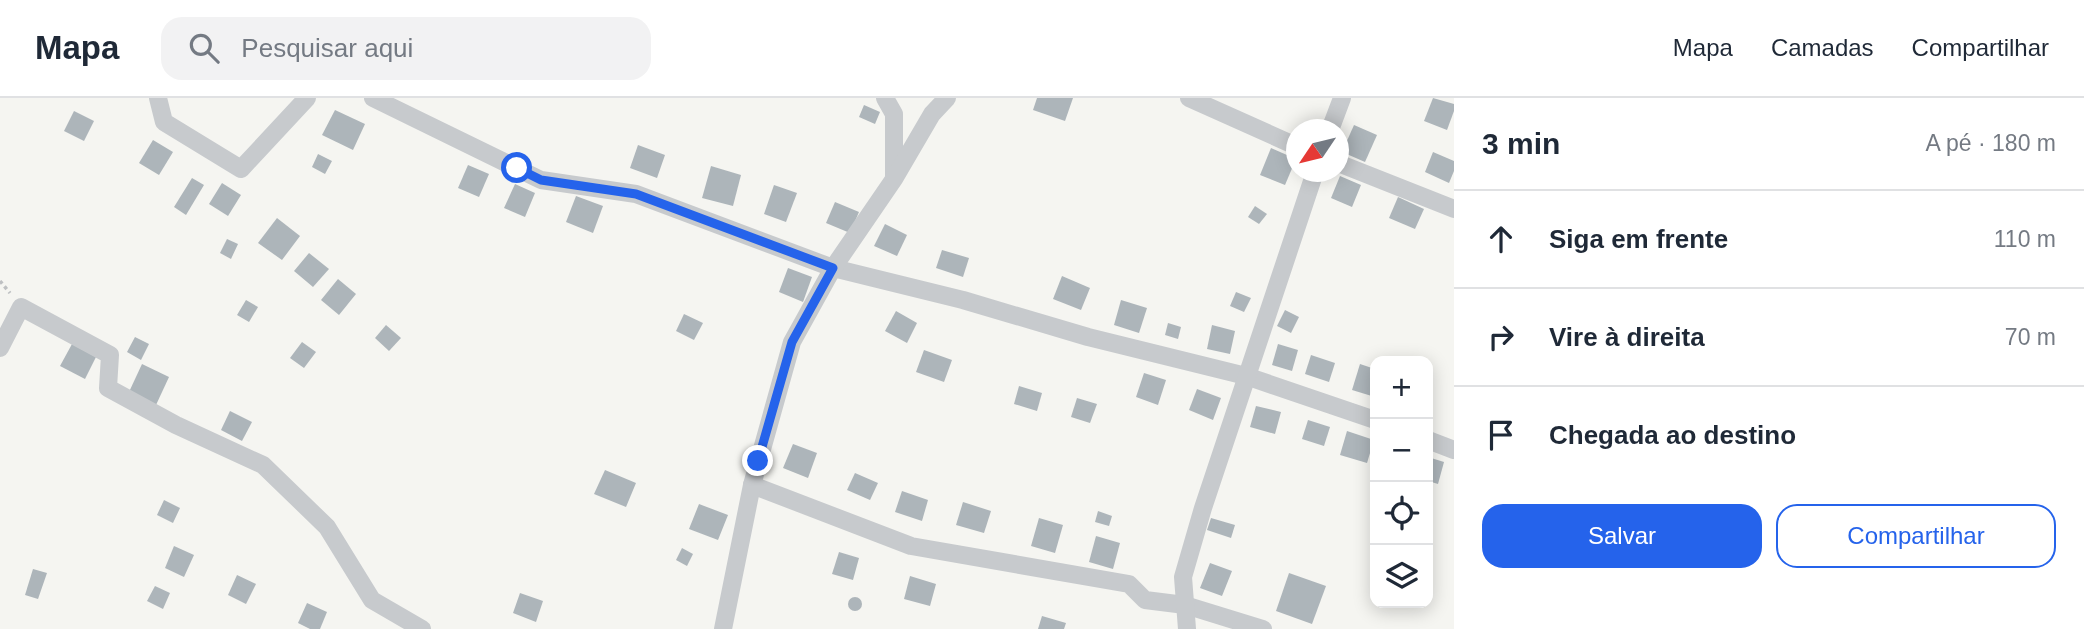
<!DOCTYPE html>
<html lang="pt">
<meta charset="utf-8">
<style>
:root{--surface:#fff;--page:#f2f2f3;--text:#1f2937;--muted:#747a83;--line:#e0e1e3;--accent:#2563eb}
body{margin:0;font-family:Helvetica,sans-serif;background:var(--page);color:var(--text)}
.controls{position:absolute;right:21px;bottom:21px;display:grid;overflow:hidden;border-radius:14px;box-shadow:0 4px 18px #0003}
.controls button{width:63px;height:63px;display:grid;place-items:center;padding:0;border:0;border-bottom:2px solid var(--line);background:var(--surface);color:var(--text);font:35px sans-serif}
.compass{position:absolute;left:1286px;top:21px;width:63px;height:63px;border-radius:50%;background:var(--surface);box-shadow:0 4px 18px #0003;rotate:235deg}
.stop{position:absolute;width:21px;height:21px;margin:-16px;border:5px solid #2563eb;border-radius:50%;background:#fff}
.stop.end{background:#2563eb;border-color:#fff;box-shadow:0 2px 7px #0008}
.list{margin:0;padding:0;list-style:none}
h2{display:flex;justify-content:space-between;align-items:center;height:91px;margin:0;padding:0 28px;font-size:30px}
h2 small{font-size:23px;font-weight:400;color:var(--muted)}
.list li{display:grid;grid-template-columns:46px 1fr auto;gap:21px;align-items:center;box-sizing:border-box;height:98px;padding:0 28px;border-top:2px solid var(--line)}
.list b{display:block;font-size:26px;white-space:nowrap}
.list em{font-size:23px;font-style:normal;color:var(--muted)}
.actions{display:flex;gap:14px;padding:21px 28px}
.actions a{flex:1;padding:16px 0;border:2px solid var(--accent);border-radius:21px;text-align:center;font-size:24px;color:var(--accent)}
.actions .main{background:var(--accent);color:#fff}
.icon{flex:none;width:38px;height:38px;fill:none;stroke:currentColor;stroke-width:2;stroke-linecap:round;stroke-linejoin:round}
.map{position:relative;flex:none;width:1454px;height:531px;overflow:hidden}
header{display:flex;align-items:center;gap:42px;box-sizing:border-box;height:98px;padding:0 35px;background:var(--surface);border-bottom:2px solid var(--line)}
header strong{font-size:33px}
nav{display:flex;gap:38px;margin-inline-start:auto;font-size:24px}
.search{width:490px;height:63px;background:var(--page);display:flex;align-items:center;gap:18px;box-sizing:border-box;padding:0 24px;border-radius:21px;color:var(--muted);font-size:26px}
main{display:flex}
aside{flex:1;background:var(--surface)}
.map>svg:first-child{display:block}
</style>
<header>
<strong>Mapa</strong>
<div class="search"><svg class="icon" aria-label="search" viewBox="0 0 24 24"><circle cx="10" cy="10" r="6"/><path d="M15 15l6 6"/></svg>Pesquisar aqui</div>
<nav><a>Mapa</a><a>Camadas</a><a>Compartilhar</a></nav>
</header>
<main>
<div class="map">
<svg width="1454" height="531" viewBox="0 0 1454 531">
<rect width="100%" height="100%" fill="#f5f5f1"/>
<g fill="#adb5ba">
<polygon points="1037,0 1073,0 1065,23 1033,12"/>
<polygon points="1433,0 1454,6 1454,13 1447,32 1424,23"/>
<polygon points="864,7 880,14 875,26 859,19"/>
<polygon points="335,12 365,26 353,52 322,37"/>
<polygon points="74,13 94,23 84,43 64,33"/>
<polygon points="1354,27 1377,37 1365,64 1342,54"/>
<polygon points="153,42 173,54 159,77 139,65"/>
<polygon points="638,47 665,57 657,80 630,70"/>
<polygon points="1271,50 1296,61 1285,87 1260,77"/>
<polygon points="1433,54 1454,63 1454,73 1449,85 1425,74"/>
<polygon points="318,56 332,63 325,76 312,69"/>
<polygon points="468,67 489,76 479,99 458,90"/>
<polygon points="711,68 741,77 733,108 702,100"/>
<polygon points="1340,78 1361,87 1352,109 1331,100"/>
<polygon points="192,80 204,87 186,117 174,109"/>
<polygon points="222,85 241,97 228,118 209,106"/>
<polygon points="515,86 535,95 525,119 504,110"/>
<polygon points="774,87 797,95 786,124 764,116"/>
<polygon points="576,98 603,108 593,135 566,124"/>
<polygon points="1398,99 1424,111 1415,131 1389,120"/>
<polygon points="835,104 859,114 850,135 826,125"/>
<polygon points="1255,108 1267,116 1259,126 1248,119"/>
<polygon points="277,120 300,138 282,162 258,145"/>
<polygon points="885,126 907,137 897,158 874,148"/>
<polygon points="227,141 238,146 231,161 220,155"/>
<polygon points="942,152 969,160 963,179 936,170"/>
<polygon points="309,155 329,171 313,189 294,173"/>
<polygon points="788,170 812,179 803,204 779,194"/>
<polygon points="1062,178 1090,190 1081,212 1053,201"/>
<polygon points="338,181 356,196 339,217 321,202"/>
<polygon points="1236,194 1251,200 1244,214 1230,208"/>
<polygon points="246,202 258,209 249,224 237,217"/>
<polygon points="1121,202 1147,210 1139,235 1114,227"/>
<polygon points="1285,212 1299,219 1291,235 1277,228"/>
<polygon points="896,213 917,225 907,245 885,233"/>
<polygon points="684,216 703,225 694,242 676,233"/>
<polygon points="1168,225 1181,229 1178,241 1165,237"/>
<polygon points="386,227 401,240 389,253 375,240"/>
<polygon points="1212,227 1235,233 1230,256 1207,251"/>
<polygon points="135,239 149,246 141,262 127,254"/>
<polygon points="302,244 316,254 304,270 290,260"/>
<polygon points="72,246 96,259 85,281 60,268"/>
<polygon points="1278,246 1298,252 1292,273 1272,267"/>
<polygon points="924,252 952,262 944,284 916,274"/>
<polygon points="1311,257 1335,265 1329,284 1305,276"/>
<polygon points="142,266 169,279 156,307 129,294"/>
<polygon points="1360,266 1375,271 1375,299 1352,292"/>
<polygon points="1144,275 1166,282 1158,307 1136,299"/>
<polygon points="1019,288 1042,295 1037,313 1014,306"/>
<polygon points="1197,291 1221,300 1213,322 1189,312"/>
<polygon points="1077,300 1097,306 1090,325 1071,319"/>
<polygon points="1256,308 1281,314 1275,336 1250,329"/>
<polygon points="230,313 252,324 242,343 221,332"/>
<polygon points="1308,322 1330,329 1324,348 1302,341"/>
<polygon points="1347,333 1374,342 1367,365 1340,357"/>
<polygon points="793,346 817,355 808,380 783,370"/>
<polygon points="1428,359 1444,364 1438,386 1428,383"/>
<polygon points="605,372 636,385 626,409 594,396"/>
<polygon points="855,375 878,385 870,402 847,392"/>
<polygon points="902,393 928,402 922,423 895,414"/>
<polygon points="164,402 180,410 173,425 157,417"/>
<polygon points="963,404 991,413 984,435 956,427"/>
<polygon points="699,406 728,417 718,442 689,431"/>
<polygon points="1098,413 1112,418 1109,428 1095,424"/>
<polygon points="1039,420 1063,427 1055,455 1031,448"/>
<polygon points="1211,420 1235,427 1231,440 1207,432"/>
<polygon points="1096,438 1120,445 1113,471 1089,464"/>
<polygon points="174,448 194,457 184,479 165,470"/>
<polygon points="682,450 693,456 687,468 676,462"/>
<polygon points="839,454 859,460 853,482 832,476"/>
<polygon points="1210,465 1232,473 1222,498 1200,490"/>
<polygon points="33,471 47,475 38,501 25,497"/>
<polygon points="1289,475 1326,488 1312,526 1276,513"/>
<polygon points="237,477 256,486 246,506 228,497"/>
<polygon points="910,478 936,486 930,508 904,501"/>
<polygon points="155,488 170,495 163,511 147,503"/>
<polygon points="520,495 543,503 536,524 513,515"/>
<circle cx="855" cy="506" r="7"/>
<polygon points="307,505 327,514 320,531 310,531 298,525"/>
<polygon points="1042,518 1066,525 1064,531 1038,531"/>
</g>
<g fill="none" stroke-linecap="round" stroke-linejoin="round">
<polyline stroke="#bec0c2" stroke-width="3.5" stroke-dasharray="3.5 3.5" stroke-linecap="butt" points="0,183 10,195"/>
<g stroke="#c7cacd" stroke-width="18">
<polyline points="158,0 164,24 241,71 307,0"/>
<polyline points="373,0 541,82 636,96 833,170 963,202 1088,239 1246,278 1375,322"/>
<polyline points="885,0 894,16 894,78"/>
<polyline points="1189,0 1296,48"/>
<polyline points="1330,32 1342,0"/>
<polyline points="1338,65 1454,111"/>
<polyline points="0,250 21,209 110,257 108,290 176,327 263,367 327,429 372,502 422,531"/>
<polyline points="1428,342 1454,352"/>
<polyline points="752,387 911,448 1129,486 1145,502 1185,507 1263,531"/>
<polyline points="723,531 752,387 792,244 833,170 894,81 932,16 947,0"/>
<polyline points="1187,531 1183,479 1203,410 1315,74"/>
</g>
</g>
<g fill="none" stroke-linecap="round" stroke-linejoin="round">
<polyline stroke="#2563eb" stroke-width="9" points="517,70 541,82 636,96 833,170 792,244 758,363"/>
</g>
</svg>
<div class="controls">
<button>+</button>
<button>−</button>
<button><svg class="icon" aria-label="locate" viewBox="0 0 24 24"><circle cx="12" cy="12" r="6"/><path d="M12 2v4M12 18v4M2 12h4M18 12h4"/></svg></button>
<button><svg class="icon" aria-label="layers" viewBox="0 0 24 24"><path d="M12 4l9 5-9 5-9-5zM3 14l9 5 9-5"/></svg></button>
</div>
<svg class="compass" viewBox="-18 -18 36 36"><path d="M0-13l5 13h-10z" fill="#e53935"/><path d="M0 13l5-13h-10z" fill="#747a83"/></svg>
<div class="stop" style="left:517px;top:70px"></div>
<div class="stop end" style="left:758px;top:363px"></div>
</div>
<aside>
<h2>3 min<small>A pé · 180 m</small></h2>
<ul class="list">
<li><svg class="icon" aria-label="ahead" viewBox="0 0 24 24"><path d="M12 20V5M6 11l6-6 6 6"/></svg><div><b>Siga em frente</b></div><em>110 m</em></li>
<li><svg class="icon" aria-label="right" viewBox="0 0 24 24"><path d="M7 20v-9h11M14 6l5 5-5 5"/></svg><div><b>Vire à direita</b></div><em>70 m</em></li>
<li><svg class="icon" aria-label="arrive" viewBox="0 0 24 24"><path d="M6 21V4h12l-3 4 3 4H6"/></svg><div><b>Chegada ao destino</b></div></li>
</ul>
<div class="actions"><a class="main">Salvar</a><a>Compartilhar</a></div>
</aside>
</main>
